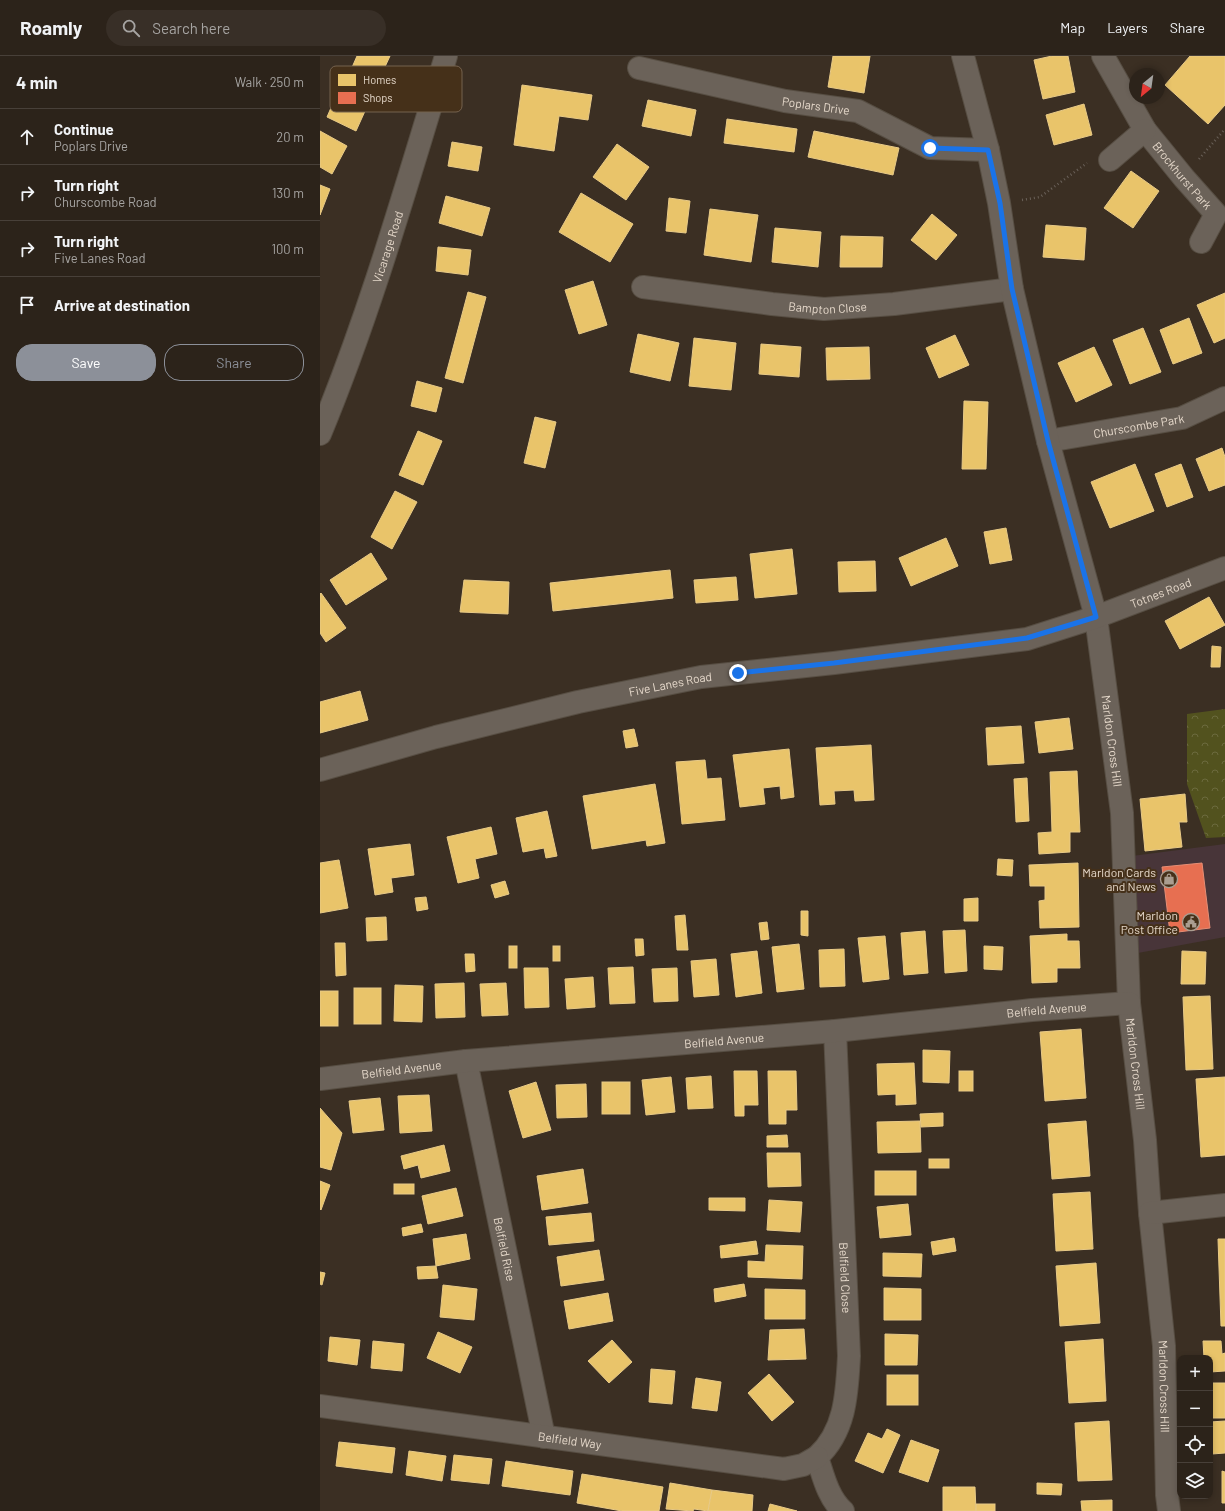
<!DOCTYPE html>
<meta charset="utf-8">
<style>
:root{--surface:#2c231a;--page:#382f27;--text:#f1f3f6;--muted:#a6a4a2;--line:#484039;--accent:#8c9099}
body{margin:0;font-family:Barlow,sans-serif;background:var(--page);color:var(--text)}
.controls{position:absolute;right:12px;bottom:12px;display:grid;overflow:hidden;border-radius:8px;box-shadow:0 2px 6px #0003}
.controls button{width:36px;height:36px;display:grid;place-items:center;padding:0;border:0;border-bottom:1px solid var(--line);background:var(--surface);color:var(--text);font:20px sans-serif}
.compass{position:absolute;left:809px;top:12px;width:36px;height:36px;border-radius:50%;background:var(--surface);box-shadow:0 2px 6px #0003;rotate:209deg}
.stop{position:absolute;width:12px;height:12px;margin:-9px;border:3px solid #1a73e8;border-radius:50%;background:#fff}
.stop.end{background:#1a73e8;border-color:#fff;box-shadow:0 1px 4px #0008}
.list{margin:0;padding:0;list-style:none}
h2{display:flex;justify-content:space-between;align-items:center;height:52px;margin:0;padding:0 16px;font-size:17px}
h2 small{font-size:13px;font-weight:400;color:var(--muted)}
.list li{display:grid;grid-template-columns:26px 1fr auto;gap:12px;align-items:center;box-sizing:border-box;height:56px;padding:0 16px;border-top:1px solid var(--line)}
.list b{display:block;font-size:15px;white-space:nowrap}
.list p{margin:0;font-size:13px;white-space:nowrap;color:var(--muted)}
.list em{font-size:13px;font-style:normal;color:var(--muted)}
.actions{display:flex;gap:8px;padding:12px 16px}
.actions a{flex:1;padding:9px 0;border:1px solid var(--accent);border-radius:16px;text-align:center;font-size:14px;color:var(--accent)}
.actions .main{background:var(--accent);color:#fff}
.icon{flex:none;width:22px;height:22px;fill:none;stroke:currentColor;stroke-width:2;stroke-linecap:round;stroke-linejoin:round}
.map{position:relative;flex:none;width:905px;height:1455px;overflow:hidden}
header{display:flex;align-items:center;gap:24px;box-sizing:border-box;height:56px;padding:0 20px;background:var(--surface);border-bottom:1px solid var(--line)}
header strong{font-size:19px}
nav{display:flex;gap:22px;margin-inline-start:auto;font-size:14px}
.search{width:280px;height:36px;background:var(--page);display:flex;align-items:center;gap:10px;box-sizing:border-box;padding:0 14px;border-radius:22px;color:var(--muted);font-size:15px}
main{display:flex}
aside{flex:1;background:var(--surface)}
.map>svg:first-child{display:block}
</style>
<header>
<strong>Roamly</strong>
<div class="search"><svg class="icon" aria-label="search" viewBox="0 0 24 24"><circle cx="10" cy="10" r="6"/><path d="M15 15l6 6"/></svg>Search here</div>
<nav><a>Map</a><a>Layers</a><a>Share</a></nav>
</header>
<main>
<aside>
<h2>4 min<small>Walk · 250 m</small></h2>
<ul class="list">
<li><svg class="icon" aria-label="ahead" viewBox="0 0 24 24"><path d="M12 20V5M6 11l6-6 6 6"/></svg><div><b>Continue</b><p>Poplars Drive</p></div><em>20 m</em></li>
<li><svg class="icon" aria-label="right" viewBox="0 0 24 24"><path d="M7 20v-9h11M14 6l5 5-5 5"/></svg><div><b>Turn right</b><p>Churscombe Road</p></div><em>130 m</em></li>
<li><svg class="icon" aria-label="right" viewBox="0 0 24 24"><path d="M7 20v-9h11M14 6l5 5-5 5"/></svg><div><b>Turn right</b><p>Five Lanes Road</p></div><em>100 m</em></li>
<li><svg class="icon" aria-label="arrive" viewBox="0 0 24 24"><path d="M6 21V4h12l-3 4 3 4H6"/></svg><div><b>Arrive at destination</b></div></li>
</ul>
<div class="actions"><a class="main">Save</a><a>Share</a></div>
</aside>
<div class="map">
<svg width="905" height="1455" viewBox="0 0 905 1455">
<defs>
<pattern id="forest-crowns" width="20" height="18" patternUnits="userSpaceOnUse"><rect width="20" height="18" fill="#52521e"/><path d="M2 6a3 3 0 1 1 6 0M12 15a3 3 0 1 1 6 0" fill="none" stroke="#6b6a3d"/></pattern>
</defs>
<rect width="100%" height="100%" fill="#3b2f23"/>
<polygon fill="#483539" points="905,788 905,881 807,899 804,801"/>
<polygon fill="url(#forest-crowns)" points="905,653 905,781 886,782 867,728 867,658"/>
<g fill="#e9c46a" stroke="#e8ca87">
<polygon points="37,0 70,0 57,28 30,16"/>
<polygon points="513,0 550,0 544,37 508,31"/>
<polygon points="732,0 748,0 755,36 723,43 714,4"/>
<polygon points="870,0 905,0 905,49 888,68 845,29"/>
<polygon points="202,29 272,39 268,64 239,60 234,95 194,89"/>
<polygon points="20,31 50,44 36,75 7,61"/>
<polygon points="328,44 376,54 371,80 322,70"/>
<polygon points="764,48 772,79 734,89 726,59"/>
<polygon points="407,63 477,73 474,96 404,87"/>
<polygon points="0,75 27,90 12,118 0,111"/>
<polygon points="494,75 579,92 573,119 488,101"/>
<polygon points="132,86 162,91 158,115 128,110"/>
<polygon points="297,88 329,111 306,144 273,121"/>
<polygon points="811,115 839,135 813,172 784,152"/>
<polygon points="0,129 10,133 0,159"/>
<polygon points="261,137 313,168 290,206 239,176"/>
<polygon points="126,140 170,152 162,180 119,167"/>
<polygon points="349,142 370,145 366,177 346,175"/>
<polygon points="390,153 438,159 431,206 384,199"/>
<polygon points="612,158 637,179 616,204 591,184"/>
<polygon points="726,169 766,172 764,204 723,201"/>
<polygon points="455,172 501,176 498,211 452,206"/>
<polygon points="521,180 563,181 562,211 520,211"/>
<polygon points="118,191 151,194 148,219 116,215"/>
<polygon points="273,225 287,269 259,278 245,234"/>
<polygon points="148,236 166,241 143,327 125,322"/>
<polygon points="905,237 905,282 894,287 877,249"/>
<polygon points="869,262 882,297 853,308 840,274"/>
<polygon points="823,272 841,316 810,328 793,284"/>
<polygon points="318,278 359,287 350,325 310,316"/>
<polygon points="635,279 649,309 619,322 606,292"/>
<polygon points="374,282 416,287 411,334 369,330"/>
<polygon points="441,288 481,291 479,321 439,318"/>
<polygon points="549,291 550,323 507,324 506,292"/>
<polygon points="774,291 792,329 756,346 738,307"/>
<polygon points="97,325 122,332 116,356 91,350"/>
<polygon points="644,345 668,346 666,413 642,413"/>
<polygon points="215,361 236,366 225,412 204,407"/>
<polygon points="98,375 122,385 103,429 79,419"/>
<polygon points="902,392 905,401 905,429 889,435 876,403"/>
<polygon points="815,408 834,455 790,472 771,426"/>
<polygon points="861,408 873,441 847,451 835,418"/>
<polygon points="75,435 97,446 72,493 51,481"/>
<polygon points="686,472 692,504 670,508 664,476"/>
<polygon points="626,482 638,510 591,530 579,502"/>
<polygon points="472,493 477,538 435,542 430,498"/>
<polygon points="51,497 67,523 26,549 10,524"/>
<polygon points="555,505 556,535 519,536 518,506"/>
<polygon points="350,514 353,542 233,555 230,527"/>
<polygon points="416,521 418,544 376,547 374,524"/>
<polygon points="144,524 189,526 188,558 140,556"/>
<polygon points="1,537 26,572 6,586 0,577 0,538"/>
<polygon points="889,541 905,569 860,593 845,565"/>
<polygon points="892,590 901,591 900,611 891,611"/>
<polygon points="40,635 48,664 0,677 0,646"/>
<polygon points="749,662 753,693 719,697 715,666"/>
<polygon points="701,670 704,707 668,709 666,672"/>
<polygon points="314,673 318,690 306,692 303,675"/>
<polygon points="551,689 554,744 535,745 534,734 514,735 515,748 500,749 496,692"/>
<polygon points="469,693 474,741 461,743 460,730 443,732 445,748 420,751 413,699"/>
<polygon points="385,704 387,723 401,722 405,764 362,768 356,706"/>
<polygon points="757,715 760,776 750,776 750,796 719,798 718,777 732,776 730,716"/>
<polygon points="707,722 709,765 696,766 694,723"/>
<polygon points="335,728 345,787 327,790 326,784 272,793 263,740"/>
<polygon points="865,738 867,766 859,766 862,791 825,795 820,743"/>
<polygon points="227,755 237,800 226,802 224,792 203,796 196,762"/>
<polygon points="171,771 177,798 155,803 159,822 138,827 127,781"/>
<polygon points="90,788 94,819 71,822 73,836 55,839 48,793"/>
<polygon points="678,803 693,804 692,820 677,819"/>
<polygon points="19,804 28,852 0,857 0,807"/>
<polygon points="758,807 759,871 720,872 719,845 725,844 725,830 710,830 709,809"/>
<polygon points="185,825 189,838 175,842 171,829"/>
<polygon points="106,841 108,853 97,855 95,842"/>
<polygon points="658,842 658,865 644,865 644,843"/>
<polygon points="481,855 488,855 488,880 481,879"/>
<polygon points="365,859 368,894 357,894 355,860"/>
<polygon points="66,861 67,884 47,885 46,862"/>
<polygon points="447,866 449,883 441,884 439,867"/>
<polygon points="645,874 647,915 625,917 623,875"/>
<polygon points="605,875 608,917 584,919 581,877"/>
<polygon points="747,878 747,885 759,885 760,912 737,912 737,926 712,927 710,880"/>
<polygon points="565,880 569,923 543,926 538,882"/>
<polygon points="315,883 323,883 324,899 316,900"/>
<polygon points="15,887 25,887 26,919 16,920"/>
<polygon points="479,888 484,933 457,936 452,891"/>
<rect x="189" y="890" width="8" height="22"/>
<rect x="233" y="890" width="7" height="15"/>
<polygon points="664,890 683,891 682,914 664,913"/>
<polygon points="524,893 525,930 500,931 499,894"/>
<polygon points="437,895 442,937 416,941 411,898"/>
<polygon points="862,895 886,896 885,928 861,928"/>
<polygon points="145,898 154,898 155,915 146,916"/>
<polygon points="396,903 399,939 374,941 371,905"/>
<polygon points="313,911 315,947 290,948 288,912"/>
<polygon points="204,912 228,912 229,951 205,952"/>
<polygon points="357,912 358,945 334,946 332,913"/>
<polygon points="273,921 275,951 247,953 245,923"/>
<polygon points="144,927 145,961 116,962 115,928"/>
<polygon points="186,927 188,959 162,960 160,928"/>
<polygon points="75,929 103,930 102,966 74,965"/>
<rect x="34" y="932" width="27" height="36"/>
<rect x="0" y="935" width="18" height="35"/>
<polygon points="890,940 893,1013 866,1014 863,941"/>
<polygon points="761,973 766,1042 725,1045 720,976"/>
<polygon points="603,994 630,995 629,1027 603,1026"/>
<polygon points="594,1007 596,1048 576,1049 576,1038 558,1039 557,1008"/>
<polygon points="414,1015 437,1015 438,1049 424,1049 424,1060 415,1060"/>
<polygon points="448,1015 476,1015 477,1054 466,1054 466,1068 449,1068"/>
<rect x="639" y="1015" width="14" height="20"/>
<polygon points="391,1020 393,1052 368,1053 366,1022"/>
<polygon points="351,1021 355,1056 326,1059 322,1024"/>
<polygon points="905,1021 905,1099 881,1101 876,1023"/>
<polygon points="216,1026 231,1074 203,1082 189,1035"/>
<rect x="282" y="1026" width="28" height="32"/>
<polygon points="266,1028 267,1061 237,1062 236,1029"/>
<polygon points="109,1039 112,1075 80,1077 78,1040"/>
<polygon points="60,1042 64,1074 33,1077 29,1045"/>
<polygon points="0,1052 22,1077 11,1114 0,1111"/>
<polygon points="623,1057 623,1070 601,1071 600,1058"/>
<polygon points="600,1065 601,1096 558,1097 557,1066"/>
<polygon points="766,1065 770,1120 732,1123 728,1068"/>
<polygon points="467,1079 468,1091 447,1091 447,1080"/>
<polygon points="124,1089 130,1115 101,1122 98,1109 84,1113 81,1100"/>
<polygon points="447,1097 480,1097 481,1130 448,1131"/>
<rect x="609" y="1103" width="20" height="9"/>
<polygon points="263,1113 268,1147 222,1154 217,1120"/>
<rect x="555" y="1115" width="41" height="24"/>
<polygon points="0,1125 10,1129 1,1154 0,1153"/>
<rect x="74" y="1128" width="20" height="10"/>
<polygon points="136,1132 143,1160 108,1168 102,1140"/>
<polygon points="770,1136 773,1193 736,1195 733,1138"/>
<polygon points="389,1142 425,1142 425,1155 389,1154"/>
<polygon points="449,1144 482,1146 480,1176 447,1174"/>
<polygon points="588,1148 591,1179 560,1182 557,1151"/>
<polygon points="271,1157 274,1185 229,1189 226,1161"/>
<polygon points="101,1168 103,1176 83,1180 82,1172"/>
<polygon points="146,1178 150,1203 116,1210 113,1183"/>
<polygon points="634,1182 636,1195 613,1199 611,1186"/>
<polygon points="898,1183 905,1183 905,1270 901,1270"/>
<polygon points="436,1185 438,1198 401,1202 400,1190"/>
<polygon points="446,1189 483,1190 482,1223 428,1221 428,1205 445,1206"/>
<polygon points="279,1194 284,1224 241,1230 237,1201"/>
<polygon points="563,1197 602,1198 601,1221 563,1220"/>
<polygon points="776,1207 780,1267 740,1270 736,1210"/>
<polygon points="116,1210 118,1222 98,1223 97,1211"/>
<polygon points="0,1216 5,1217 2,1229 0,1228"/>
<polygon points="424,1228 426,1240 395,1246 394,1233"/>
<polygon points="123,1229 157,1233 154,1264 120,1261"/>
<polygon points="564,1232 601,1233 601,1264 564,1264"/>
<polygon points="445,1233 485,1234 485,1263 445,1263"/>
<polygon points="288,1237 293,1265 249,1273 244,1245"/>
<polygon points="484,1273 486,1303 448,1304 450,1274"/>
<polygon points="118,1276 152,1291 140,1317 107,1302"/>
<polygon points="565,1278 598,1279 597,1309 565,1309"/>
<polygon points="10,1281 40,1284 37,1309 8,1305"/>
<polygon points="783,1283 786,1345 749,1347 745,1286"/>
<polygon points="292,1284 312,1306 289,1327 268,1305"/>
<polygon points="53,1285 84,1288 82,1315 51,1312"/>
<polygon points="883,1285 901,1285 902,1298 905,1297 905,1315 890,1316 890,1302 884,1302"/>
<polygon points="331,1313 355,1315 352,1348 329,1346"/>
<polygon points="449,1318 474,1346 452,1365 428,1337"/>
<rect x="567" y="1319" width="31" height="30"/>
<polygon points="376,1322 401,1326 397,1355 372,1352"/>
<rect x="890" y="1327" width="15" height="35"/>
<polygon points="789,1365 792,1424 758,1425 755,1367"/>
<polygon points="905,1365 905,1397 892,1398 890,1366"/>
<polygon points="567,1373 580,1379 563,1417 535,1405 548,1377 562,1383"/>
<polygon points="591,1384 619,1394 608,1426 579,1416"/>
<polygon points="19,1386 75,1392 72,1417 16,1410"/>
<polygon points="89,1395 126,1400 122,1425 86,1419"/>
<polygon points="134,1399 172,1403 169,1428 131,1424"/>
<polygon points="186,1405 253,1415 250,1439 182,1430"/>
<polygon points="902,1415 905,1416 905,1447 902,1447"/>
<polygon points="262,1418 343,1431 339,1455 302,1455 257,1447"/>
<polygon points="350,1427 392,1434 388,1455 374,1453 373,1455 346,1453"/>
<polygon points="717,1427 742,1428 741,1439 717,1438"/>
<polygon points="623,1431 655,1431 656,1455 623,1455"/>
<polygon points="392,1434 433,1439 432,1455 388,1455"/>
<polygon points="792,1444 792,1455 762,1455 761,1445"/>
<polygon points="450,1448 477,1455 448,1455"/>
<rect x="656" y="1448" width="19" height="7"/>
</g>
<polygon fill="#e76f51" stroke="#e68e75" points="882,807 890,872 850,877 842,811"/>
<g fill="none" stroke-linecap="round" stroke-linejoin="round">
<g stroke="#574e43" stroke-width="24">
<g id="minor">
<path id="s1" d="M783,0L825,74L864,122L896,158L881,186"/>
<path id="s2" d="M319,12L465,45L538,55L610,92L668,94"/>
<polyline points="790,104 825,74"/>
<path id="s3" d="M323,231L452,248L504,253L574,248L692,233"/>
<path id="s4" d="M728,385L862,362L905,342"/>
<path id="s5" d="M776,561L802,757L809,947L825,1084L830,1157L844,1290L847,1439L849,1455"/>
<path id="s6" d="M515,975L529,1300C527,1336 526,1375 497,1401C503,1419 508,1442 523,1455"/>
<path id="s7" d="M146,1005L224,1381"/>
<path id="s8" d="M0,1023L146,1005L515,975L712,954L809,947"/>
<polyline points="830,1157 905,1149"/>
<path id="s9" d="M0,1350L464,1413L483,1409L497,1401"/>
</g>
</g>
<g stroke="#574e43" stroke-width="24">
<g id="tertiary">
<polyline points="643,0 668,94 679,147 692,233 728,385 776,561"/>
<path id="s10" d="M0,378C51,255 87,127 126,0"/>
<path id="s11" d="M0,714L116,681L258,646L381,621L514,607L707,583L776,561L905,512"/>
</g>
</g>
<g stroke="#6a6159" stroke-width="2.5" stroke-dasharray="1 3" stroke-linecap="butt">
<polyline points="879,103 905,73"/>
<polyline points="702,144 720,141 767,107"/>
</g>
<use href="#minor" stroke="#6b6259" stroke-width="22"/>
<use href="#tertiary" stroke="#6b6259" stroke-width="22"/>
</g>
<g fill="none" stroke-linecap="round" stroke-linejoin="round">
<polyline stroke="#1a73e8" stroke-width="5" points="418,617 514,607 707,582 776,561 728,385 692,233 680,147 668,94 610,92"/>
</g>
<defs>
<g id="shop-ring" transform="scale(0.9)"><circle r="9.5" fill="#453019" stroke="#aa9d90" stroke-width="1.5"/><path d="M-5-2.5h2.3a2.7 3.5 0 0 1 5.4 0H5L5.5 6h-11ZM-1.5-2.5h3a1.5 2.3 0 0 0-3 0Z" fill="#aa9d90"/></g>
<g id="civic-ring" transform="scale(0.9)"><circle r="9.5" fill="#453019" stroke="#aa9d90" stroke-width="1.5"/><path d="M-.6-6.5H3V-4.5H.6V-3L4-1V1h2V6H-6V1h2V-1L-.6-3ZM-1.2 2.5V6h2.4V2.5Z" fill="#aa9d90"/></g>
</defs>
<g fill-rule="evenodd">
<use href="#shop-ring" x="849" y="823"/>
<use href="#civic-ring" x="871" y="866"/>
</g>
<g text-anchor="middle" dominant-baseline="central" stroke-width="4" stroke-linejoin="round" paint-order="stroke">
<g font-size="12" fill="#e5d8ca" stroke="#453019">
<text stroke="none"><textPath href="#s2" startOffset="181">Poplars Drive</textPath></text>
<text stroke="none"><textPath href="#s1" startOffset="144">Brockhurst Park</textPath></text>
<text stroke="none"><textPath href="#s10" startOffset="199">Vicarage Road</textPath></text>
<text stroke="none"><textPath href="#s3" startOffset="186">Bampton Close</textPath></text>
<text stroke="none"><textPath href="#s4" startOffset="92">Churscombe Park</textPath></text>
<text stroke="none"><textPath href="#s11" startOffset="862">Totnes Road</textPath></text>
<text stroke="none"><textPath href="#s11" startOffset="361">Five Lanes Road</textPath></text>
<text stroke="none"><textPath href="#s5" startOffset="125">Marldon Cross Hill</textPath></text>
<text stroke="none"><textPath href="#s8" startOffset="730">Belfield Avenue</textPath></text>
<text stroke="none"><textPath href="#s8" startOffset="406">Belfield Avenue</textPath></text>
<text stroke="none"><textPath href="#s5" startOffset="449">Marldon Cross Hill</textPath></text>
<text stroke="none"><textPath href="#s8" startOffset="82">Belfield Avenue</textPath></text>
<text stroke="none"><textPath href="#s7" startOffset="192">Belfield Rise</textPath></text>
<text stroke="none"><textPath href="#s6" startOffset="247">Belfield Close</textPath></text>
<text stroke="none"><textPath href="#s5" startOffset="773">Marldon Cross Hill</textPath></text>
<text stroke="none"><textPath href="#s9" startOffset="252">Belfield Way</textPath></text>
</g>
<g font-size="12" fill="#e5d8ca" stroke="#453019" text-anchor="end">
<text x="836" y="816">Marldon Cards<tspan x="836" dy="14">and News</tspan></text>
<text x="858" y="859">Marldon<tspan x="858" dy="14">Post Office</tspan></text>
</g>
</g>
<rect x="10" y="10" width="132" height="46" rx="6" fill="#453019" stroke="#75624e" stroke-width="1"/>
<rect x="18" y="18" width="18" height="12" fill="#e9c46a"/>
<rect x="18" y="36" width="18" height="12" fill="#e76f51"/>
<g font-size="11" fill="#e5d8ca">
<text x="43" y="28">Homes</text>
<text x="43" y="46">Shops</text>
</g>
</svg>
<div class="controls">
<button>+</button>
<button>−</button>
<button><svg class="icon" aria-label="locate" viewBox="0 0 24 24"><circle cx="12" cy="12" r="6"/><path d="M12 2v4M12 18v4M2 12h4M18 12h4"/></svg></button>
<button><svg class="icon" aria-label="layers" viewBox="0 0 24 24"><path d="M12 4l9 5-9 5-9-5zM3 14l9 5 9-5"/></svg></button>
</div>
<svg class="compass" viewBox="-18 -18 36 36"><path d="M0-13l5 13h-10z" fill="#e53935"/><path d="M0 13l5-13h-10z" fill="#a6a4a2"/></svg>
<div class="stop" style="left:610px;top:92px"></div>
<div class="stop end" style="left:418px;top:617px"></div>
</div>
</main>
